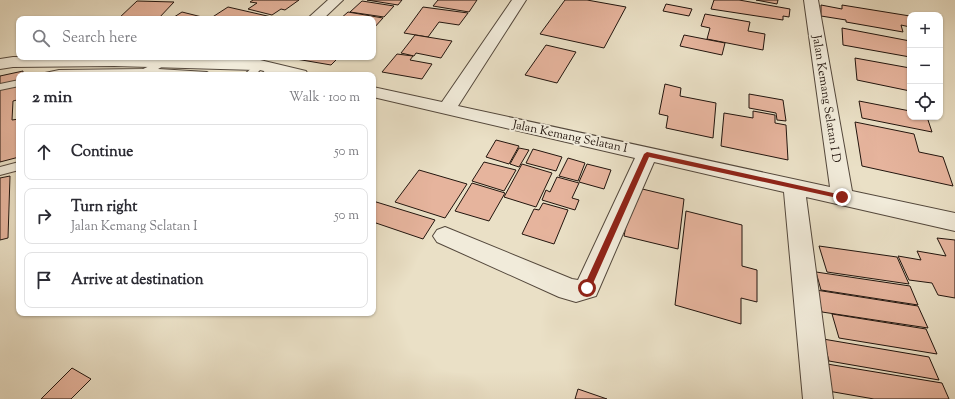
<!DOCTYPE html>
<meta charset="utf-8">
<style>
:root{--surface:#fff;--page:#f7f7f7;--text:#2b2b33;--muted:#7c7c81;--line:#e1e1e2}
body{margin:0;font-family:"Sorts Mill Goudy",serif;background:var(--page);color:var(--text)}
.controls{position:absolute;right:12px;top:12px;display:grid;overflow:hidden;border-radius:8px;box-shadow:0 1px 3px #0004}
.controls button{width:36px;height:36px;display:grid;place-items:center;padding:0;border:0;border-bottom:1px solid var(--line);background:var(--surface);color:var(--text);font:20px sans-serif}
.stop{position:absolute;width:12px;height:12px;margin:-9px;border:3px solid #8f2418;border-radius:50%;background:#fff}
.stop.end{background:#8f2418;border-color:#fff;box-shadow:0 1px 4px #0008}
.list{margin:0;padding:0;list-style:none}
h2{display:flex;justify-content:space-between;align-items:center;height:52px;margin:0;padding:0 16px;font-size:17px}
h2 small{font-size:13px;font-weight:400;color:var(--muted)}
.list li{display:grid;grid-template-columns:26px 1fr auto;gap:12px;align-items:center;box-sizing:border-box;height:56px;margin:0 8px 8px;padding:0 8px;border:1px solid var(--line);border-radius:8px}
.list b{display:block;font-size:15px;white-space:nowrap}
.list p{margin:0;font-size:13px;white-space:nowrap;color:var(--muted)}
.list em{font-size:13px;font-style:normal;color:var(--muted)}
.icon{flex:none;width:22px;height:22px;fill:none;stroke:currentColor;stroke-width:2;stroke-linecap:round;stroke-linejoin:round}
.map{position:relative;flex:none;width:955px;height:399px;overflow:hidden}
.search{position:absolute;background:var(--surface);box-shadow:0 1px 3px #0004;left:16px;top:16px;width:360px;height:44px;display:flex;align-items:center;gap:10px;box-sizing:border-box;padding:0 14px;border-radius:8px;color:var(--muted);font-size:15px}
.panel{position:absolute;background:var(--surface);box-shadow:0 1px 3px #0004;left:16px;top:72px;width:360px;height:244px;border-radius:8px}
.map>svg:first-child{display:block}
</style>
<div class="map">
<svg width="955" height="399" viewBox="0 0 955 399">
<rect width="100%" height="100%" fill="#eae0c6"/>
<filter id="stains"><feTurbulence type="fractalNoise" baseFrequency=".005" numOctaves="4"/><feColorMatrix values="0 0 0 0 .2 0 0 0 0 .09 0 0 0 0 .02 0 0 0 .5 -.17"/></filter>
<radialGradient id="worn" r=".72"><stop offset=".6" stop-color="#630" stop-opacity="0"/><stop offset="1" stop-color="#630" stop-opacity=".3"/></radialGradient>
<g fill="#e6b49d" stroke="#22150e">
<polygon points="253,0 299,0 285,10 281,9 272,15 248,9 257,3 250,2"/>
<polygon points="367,0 402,0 398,5"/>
<polygon points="438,0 477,0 469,12 433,6"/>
<polygon points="565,0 587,0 626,7 604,48 540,34"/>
<polygon points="714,0 739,0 790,9 789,17 783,16 783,20 711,9"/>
<polygon points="756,0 778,0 777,4"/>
<polygon points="137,1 174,2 158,19 118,19"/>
<polygon points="362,1 394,6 384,17 350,12"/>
<polygon points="666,4 692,9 689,16 663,11"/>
<polygon points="821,5 842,9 842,5 910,16 910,27 901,25 903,32 846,22 846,20 821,16"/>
<polygon points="228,7 276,18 211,18"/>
<polygon points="423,7 468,13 459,25 439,22 428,37 404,33"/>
<polygon points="182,12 206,18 171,19"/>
<polygon points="348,12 383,18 373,29 373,19 340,19"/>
<polygon points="705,14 750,22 748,31 765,34 763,50 707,39 710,28 701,26"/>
<polygon points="842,28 910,41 910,57 843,45"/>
<polygon points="415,35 452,41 441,58 416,53 414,56 401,53"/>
<polygon points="684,35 725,43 722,55 680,46"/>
<polygon points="546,45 576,52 557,83 525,75"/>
<polygon points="397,54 413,56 410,60 432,64 422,79 382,72"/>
<polygon points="297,57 339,57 331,65 296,59"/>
<polygon points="855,58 910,68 910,91 857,80"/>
<polygon points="23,71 23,75 19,75 19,91 17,92 17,100 13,101 12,120 19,119 19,157 0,162 0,76"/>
<polygon points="665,84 681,88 680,96 716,103 713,138 666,128 668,116 659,114"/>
<polygon points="749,94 783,100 786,121 777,120 776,113 749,108"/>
<polygon points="859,101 910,111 910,117 927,117 932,132 862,118"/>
<polygon points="753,111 775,115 775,123 786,125 788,160 721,146 724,113 753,118"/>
<polygon points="855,122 914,134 919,152 943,157 953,186 862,166"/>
<polygon points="496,140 519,146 509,164 486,157"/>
<polygon points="519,148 529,150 519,167 510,164"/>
<polygon points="533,149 562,157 556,171 526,163"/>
<polygon points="568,158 585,163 578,181 559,176"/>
<polygon points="484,162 516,170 504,191 472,181"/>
<polygon points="522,164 552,173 536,207 504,197"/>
<polygon points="587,164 611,170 604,189 579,182"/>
<polygon points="419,170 467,184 445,218 395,202"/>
<polygon points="10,176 8,238 0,240 0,178"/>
<polygon points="557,177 579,183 572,198 579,200 575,210 542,200 546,190 550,192"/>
<polygon points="472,183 505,193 489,221 455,211"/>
<polygon points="634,187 684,199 678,249 624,236"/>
<polygon points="373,201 435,220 423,239 373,222"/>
<polygon points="543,203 568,210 554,244 522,234 534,209 539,210"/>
<polygon points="686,211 742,225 742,266 757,270 757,302 741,298 741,324 675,305"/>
<polygon points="937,238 955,240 955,298 938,295 932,283 909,280 898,256 921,260 917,251 946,256"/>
<polygon points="819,246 897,257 909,284 827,272"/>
<polygon points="816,272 910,286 918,305 821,290"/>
<polygon points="816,290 918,306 928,328 822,312"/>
<polygon points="832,314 926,329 937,354 839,338"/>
<polygon points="823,339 929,357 939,380 829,361"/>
<polygon points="821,363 942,383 949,399 874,399 828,391"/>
<polygon points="72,368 91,379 71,399 41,399"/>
<polygon points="578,389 607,399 575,399"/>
</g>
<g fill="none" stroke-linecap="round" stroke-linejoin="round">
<g stroke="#54483c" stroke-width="2">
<g id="service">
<polygon points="165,59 170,62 158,69 207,72 212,75 44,75 45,73 59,70 143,69"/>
<polygon points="260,62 265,65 255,75 244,75 257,63"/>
<polygon points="272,66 277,69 272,75 261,75 268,67"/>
<polygon points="19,80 19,86 0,90 0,84"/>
<polygon points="19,162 19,170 0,175 0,167"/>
</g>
</g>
<g stroke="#54483c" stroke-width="2">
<g id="minor">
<polygon points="328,0 343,0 323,19 307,19"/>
<polygon points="512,0 526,0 458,106 830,187 804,0 818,0 852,191 955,213 955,231 806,197 833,399 803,399 784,192 654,162 596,296 576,302 559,297 437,242 433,236 437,230 445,227 572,279 578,280 635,158 373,97 373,87 442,102"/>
<polygon points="13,57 148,57 260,60 306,71 308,75 280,75 260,70 114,66 13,67 0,69 0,59"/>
</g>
</g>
<use href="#service" fill="#f1ebda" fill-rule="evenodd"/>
<use href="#minor" fill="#f1ebda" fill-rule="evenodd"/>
</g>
<polygon fill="#8f2418" points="647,152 842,195 845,197 842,199 649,157 591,288 590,290 584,290 583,288 644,154"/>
<g text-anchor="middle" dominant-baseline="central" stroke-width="4" stroke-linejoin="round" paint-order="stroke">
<g font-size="12" fill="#22150e" stroke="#f1ebda">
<text transform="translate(826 99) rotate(81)">Jalan Kemang Selatan I D</text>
<text transform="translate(570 137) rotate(12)">Jalan Kemang Selatan I</text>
</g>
</g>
<rect width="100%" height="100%" filter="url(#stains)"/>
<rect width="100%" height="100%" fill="url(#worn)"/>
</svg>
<div class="controls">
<button>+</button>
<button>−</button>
<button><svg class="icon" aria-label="locate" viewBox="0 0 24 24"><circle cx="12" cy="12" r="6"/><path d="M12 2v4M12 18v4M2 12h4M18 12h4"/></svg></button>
</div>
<div class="stop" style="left:587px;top:288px"></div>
<div class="stop end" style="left:842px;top:197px"></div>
<div class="search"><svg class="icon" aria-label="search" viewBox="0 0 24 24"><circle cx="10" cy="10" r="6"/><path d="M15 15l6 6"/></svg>Search here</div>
<section class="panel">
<h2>2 min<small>Walk · 100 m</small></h2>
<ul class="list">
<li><svg class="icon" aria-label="ahead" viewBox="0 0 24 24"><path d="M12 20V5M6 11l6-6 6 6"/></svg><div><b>Continue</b></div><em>50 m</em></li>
<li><svg class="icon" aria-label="right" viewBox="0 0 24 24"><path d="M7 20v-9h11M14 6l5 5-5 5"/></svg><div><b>Turn right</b><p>Jalan Kemang Selatan I</p></div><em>50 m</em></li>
<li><svg class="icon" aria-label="arrive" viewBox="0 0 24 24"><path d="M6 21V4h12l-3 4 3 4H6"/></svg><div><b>Arrive at destination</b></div></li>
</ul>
</section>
</div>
